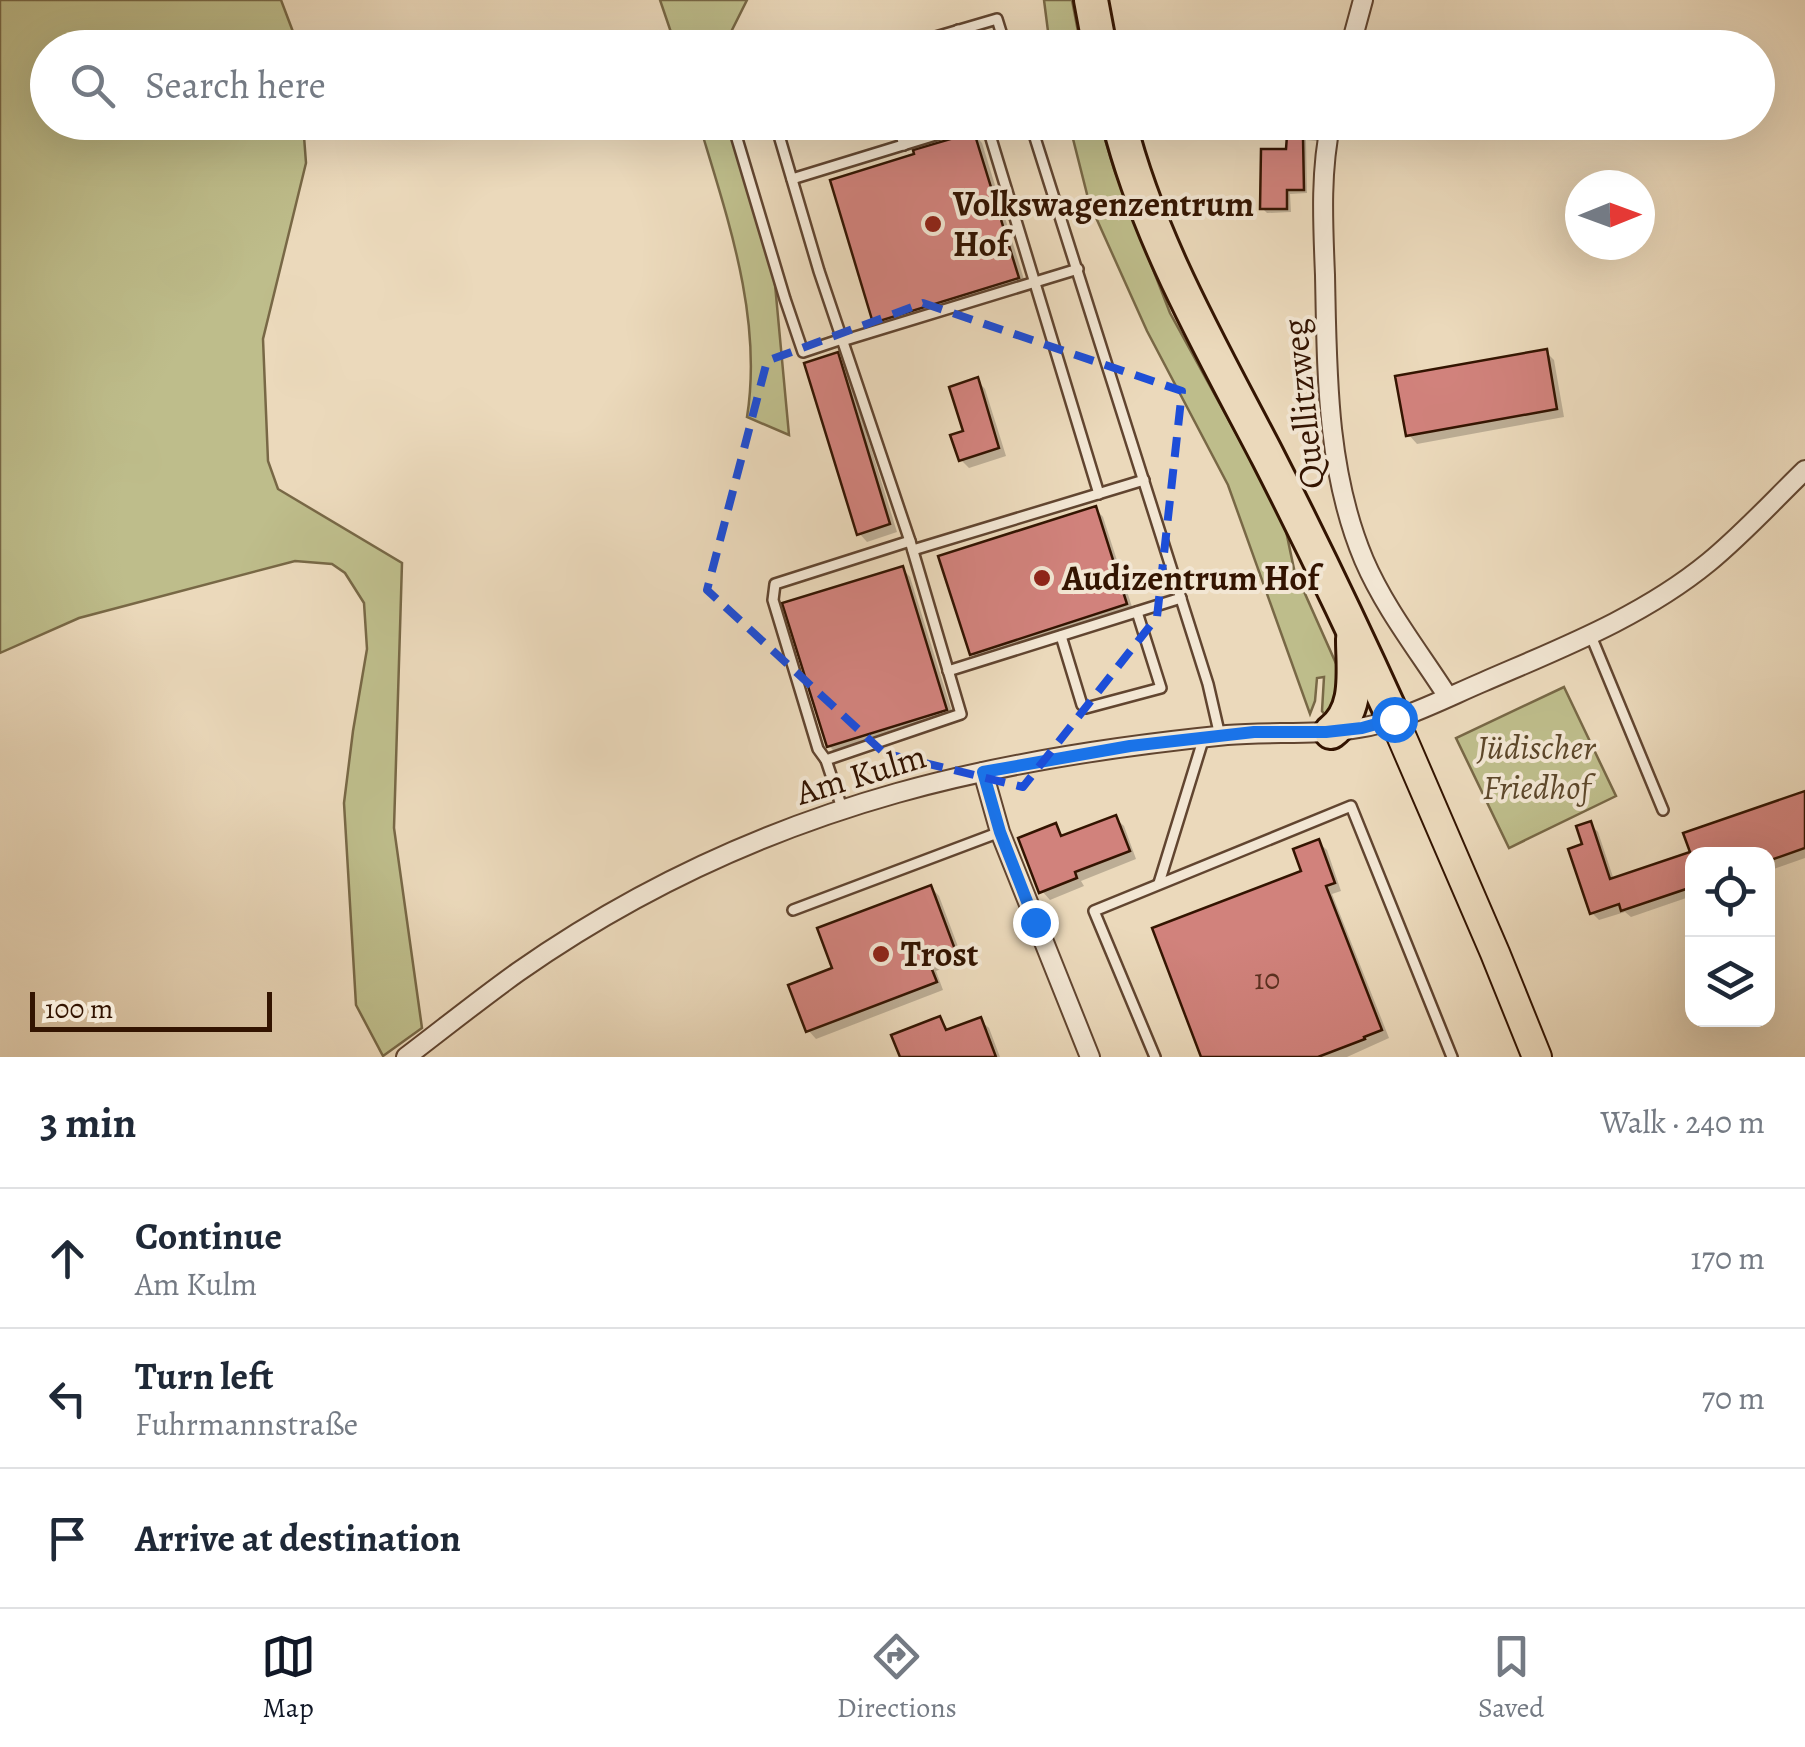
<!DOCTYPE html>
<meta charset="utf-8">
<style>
:root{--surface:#fff;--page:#f2f2f3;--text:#1f2937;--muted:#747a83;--line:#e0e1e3;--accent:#111827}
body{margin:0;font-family:Alegreya,serif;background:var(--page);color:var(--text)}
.controls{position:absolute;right:30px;bottom:30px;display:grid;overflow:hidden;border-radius:20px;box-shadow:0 10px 40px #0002}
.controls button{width:90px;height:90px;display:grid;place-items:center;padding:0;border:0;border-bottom:2px solid var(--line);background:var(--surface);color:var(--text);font:50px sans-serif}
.compass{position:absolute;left:1565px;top:170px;width:90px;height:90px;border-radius:50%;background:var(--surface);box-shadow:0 10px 40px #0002;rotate:89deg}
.scale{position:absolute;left:30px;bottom:25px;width:242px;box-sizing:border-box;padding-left:10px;border:5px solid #331401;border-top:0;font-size:28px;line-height:35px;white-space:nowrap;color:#331401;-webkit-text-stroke:8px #f2e6d3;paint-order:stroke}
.stop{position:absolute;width:30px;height:30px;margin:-22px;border:8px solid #1a73e8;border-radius:50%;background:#fff}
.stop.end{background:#1a73e8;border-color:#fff;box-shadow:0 2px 10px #0008}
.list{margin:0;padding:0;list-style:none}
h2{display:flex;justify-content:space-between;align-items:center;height:130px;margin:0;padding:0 40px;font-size:42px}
h2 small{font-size:32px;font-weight:400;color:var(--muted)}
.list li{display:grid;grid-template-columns:65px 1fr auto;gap:30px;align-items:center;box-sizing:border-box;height:140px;padding:0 40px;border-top:2px solid var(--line)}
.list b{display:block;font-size:38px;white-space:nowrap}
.list p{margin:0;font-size:32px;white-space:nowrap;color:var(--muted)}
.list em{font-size:32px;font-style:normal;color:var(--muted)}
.icon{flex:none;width:55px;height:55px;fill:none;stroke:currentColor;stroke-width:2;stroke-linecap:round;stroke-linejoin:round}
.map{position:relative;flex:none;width:1805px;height:1057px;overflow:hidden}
.search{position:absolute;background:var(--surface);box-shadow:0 10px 40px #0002;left:30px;right:30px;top:30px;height:110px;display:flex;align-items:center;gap:25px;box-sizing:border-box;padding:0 35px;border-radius:55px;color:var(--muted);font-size:38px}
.sheet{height:550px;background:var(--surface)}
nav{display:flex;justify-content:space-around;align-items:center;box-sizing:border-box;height:140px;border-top:2px solid var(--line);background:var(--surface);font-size:28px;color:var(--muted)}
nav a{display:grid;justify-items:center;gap:5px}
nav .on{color:var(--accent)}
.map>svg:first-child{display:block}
</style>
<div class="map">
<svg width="1805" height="1057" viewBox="0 0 1805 1057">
<rect width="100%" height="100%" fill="#ebd9bb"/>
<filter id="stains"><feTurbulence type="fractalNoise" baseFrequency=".002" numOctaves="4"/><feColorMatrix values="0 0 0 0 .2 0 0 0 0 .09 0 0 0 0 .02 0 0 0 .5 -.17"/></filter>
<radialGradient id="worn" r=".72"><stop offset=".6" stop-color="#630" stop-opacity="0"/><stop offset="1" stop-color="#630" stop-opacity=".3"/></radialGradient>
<g fill="#bebd8b" stroke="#786846" stroke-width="2.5">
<polygon points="0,0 281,0 298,45 299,47 48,48 48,122 303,123 306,163 263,339 268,461 278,489 402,563 394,828 422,1028 383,1056 356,1005 344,803 353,731 367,649 364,603 345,573 332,564 295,561 79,618 0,653"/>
<polygon points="660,0 747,0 723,48 676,47"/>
<polygon points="1044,0 1072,0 1081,47 1050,47"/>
<path d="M699,123H728L773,263L789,435L747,417C763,317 727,217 699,123Z"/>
<polygon points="1069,123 1100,123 1114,169 1170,313 1267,490 1286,531 1294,569 1346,686 1326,716 1322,711 1324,677 1317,678 1315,701 1310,714 1228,485 1147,331 1089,202"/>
<polygon points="1564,687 1616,796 1509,848 1456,738"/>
</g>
<g fill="#0003">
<polygon points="908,122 979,123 920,142 912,133"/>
<polygon points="1213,122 1246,122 1246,134 1216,133 1213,130"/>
<polygon points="1291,122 1319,122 1317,141 1306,140 1307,193 1290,194 1291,212 1267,213 1262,208 1288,152"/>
<polygon points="974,134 982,143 1026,286 884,330 876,321"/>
<polygon points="1546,352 1554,360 1564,417 1417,444 1409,435"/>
<polygon points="837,355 845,364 897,532 867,542 859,533"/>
<polygon points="977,380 985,389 1006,456 969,468 961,460"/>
<polygon points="1095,508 1103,517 1134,613 980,662 972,654"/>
<polygon points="902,568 910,577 954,718 837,754 829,746"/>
<polygon points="1805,794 1805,858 1768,871 1768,854 1692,854 1692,896 1631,917 1625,912 1599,920 1592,913 1585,846 1590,824 1598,832 1614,880 1693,854"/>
<polygon points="1115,818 1124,826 1136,859 1081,881 1084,886 1050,900 1042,891 1055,826 1065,838"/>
<polygon points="1318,842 1327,850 1341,891 1332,894 1389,1038 1347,1057 1204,1057 1304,873"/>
<polygon points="931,887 939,896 963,960 936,971 943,990 816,1039 808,1030 835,970"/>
<polygon points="940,1019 950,1031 980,1020 989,1028 1000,1057 902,1057"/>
</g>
<g fill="#d1827c" stroke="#331401" stroke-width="2.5">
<polygon points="1288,122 1315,122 1314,138 1303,137 1304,190 1287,190 1287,209 1260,209 1261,149 1286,149"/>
<polygon points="974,132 1019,278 873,323 830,180 914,154 913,150"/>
<polygon points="1547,349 1557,409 1406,436 1395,376"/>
<polygon points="838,352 890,524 857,535 804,363"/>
<polygon points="978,377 999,448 959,461 950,435 963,431 949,387"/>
<polygon points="1096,506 1127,604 970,655 938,556"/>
<polygon points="903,566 947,710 827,747 782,603"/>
<polygon points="1805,791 1805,848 1768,861 1768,854 1692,854 1692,887 1621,911 1619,904 1590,914 1568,849 1582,844 1576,826 1591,821 1610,879 1690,852 1683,833"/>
<polygon points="1116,815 1130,851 1075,872 1077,878 1039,893 1018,838 1056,823 1061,836"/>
<polygon points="1319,839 1335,883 1326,886 1382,1030 1364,1037 1365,1039 1318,1057 1201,1057 1152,928 1301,871 1293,849"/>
<polygon points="931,885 956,952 929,962 937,982 806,1032 788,985 832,968 817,928"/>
<polygon points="940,1016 946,1030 981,1017 996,1057 900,1057 891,1035"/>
</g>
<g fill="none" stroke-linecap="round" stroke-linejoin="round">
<g stroke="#614530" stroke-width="14">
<g id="lane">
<polyline points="958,30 963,48"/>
<polyline points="898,48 997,19 1006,48"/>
<polyline points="732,122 785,299 803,352 842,339"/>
<polyline points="775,122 819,271 910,541 961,714 826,760 843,811"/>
<polyline points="897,122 904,145"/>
<polyline points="986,122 1099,494"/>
<polyline points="1030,122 1208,684 1220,736"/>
<polyline points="792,179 978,122"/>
<polyline points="842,341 1078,269"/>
<polyline points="913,550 1144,480"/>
<polyline points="1061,636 1082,705 1086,708 1161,688 1137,612"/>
<polyline points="1591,636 1663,810"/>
<polyline points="948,671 1181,598"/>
<polyline points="826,760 818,749 773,600 775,584 910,541"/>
<polyline points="1159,883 1204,737"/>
<polyline points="793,910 1000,832"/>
<polyline points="1155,1057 1094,911 1351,806 1452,1057"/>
</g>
</g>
<g stroke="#614530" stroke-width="22">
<g id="street">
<polyline points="1350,48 1363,0"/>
<path d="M1331,122C1320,171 1323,225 1325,275C1327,370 1326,470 1364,560C1385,609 1420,653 1448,697"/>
<polyline points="983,772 1000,832 1090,1057"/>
<path d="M406,1057C443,1029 480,999 518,972C632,892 762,831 897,793C1004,763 1116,746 1227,735C1271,731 1315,736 1359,728C1402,721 1443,699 1483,682C1561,648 1642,617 1709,562C1743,534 1774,500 1805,470"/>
</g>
</g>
<g stroke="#331401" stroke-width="32">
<polyline id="primary" points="1394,719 1495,953 1537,1057"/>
</g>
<g stroke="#331401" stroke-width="38">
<g id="highway">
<polyline points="1091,0 1100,48"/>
<path d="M1119,122C1149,241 1212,349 1268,457C1312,543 1354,631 1394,719"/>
<path d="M1331,732C1360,710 1353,671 1353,639"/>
</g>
</g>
<use href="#lane" stroke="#f2e6d3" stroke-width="9"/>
<use href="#street" stroke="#f2e6d3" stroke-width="18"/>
<use href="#primary" stroke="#ebd9bb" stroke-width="28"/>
<use href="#highway" stroke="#ebd9bb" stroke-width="32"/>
</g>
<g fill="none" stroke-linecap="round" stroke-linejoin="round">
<polyline stroke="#1a73e8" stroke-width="12" points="1035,922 1000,832 983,772 1130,746 1254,732 1326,732 1362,728 1394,719"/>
</g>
<path fill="none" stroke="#1d4ed8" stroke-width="8" stroke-dasharray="20 12" stroke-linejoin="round" d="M923,303L1182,391L1157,617L1023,787L884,753L707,590L767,361Z"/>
<g fill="#8f2418" stroke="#f2e6d3" stroke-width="4">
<circle cx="933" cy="224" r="10"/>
<circle cx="1042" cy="578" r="10"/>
<circle cx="881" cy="954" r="10"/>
</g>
<g text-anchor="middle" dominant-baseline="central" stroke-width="8" stroke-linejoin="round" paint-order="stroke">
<g font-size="30" fill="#5a3020">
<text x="1267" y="979">10</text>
</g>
<g font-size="35" font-weight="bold" fill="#331401" stroke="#f2e6d3" text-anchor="start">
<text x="953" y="204">Volkswagenzentrum<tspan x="953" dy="40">Hof</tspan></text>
<text x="1062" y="578">Audizentrum Hof</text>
<text x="901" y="954">Trost</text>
</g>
<g font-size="35" fill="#331401" stroke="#f2e6d3">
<text transform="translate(1303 404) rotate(-96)">Quellitzweg</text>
<text transform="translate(861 774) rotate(-17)">Am Kulm</text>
</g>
<g font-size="35" font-style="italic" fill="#5d472a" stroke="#f2e6d3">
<text x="1536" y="747">Jüdischer<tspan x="1536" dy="40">Friedhof</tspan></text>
</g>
</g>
<rect width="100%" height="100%" filter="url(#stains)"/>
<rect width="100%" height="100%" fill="url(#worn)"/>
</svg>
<div class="controls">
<button><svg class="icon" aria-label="locate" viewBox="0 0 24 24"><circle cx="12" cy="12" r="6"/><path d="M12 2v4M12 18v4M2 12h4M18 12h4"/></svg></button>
<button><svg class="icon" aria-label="layers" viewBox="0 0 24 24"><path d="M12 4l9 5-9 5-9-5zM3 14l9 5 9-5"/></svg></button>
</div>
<svg class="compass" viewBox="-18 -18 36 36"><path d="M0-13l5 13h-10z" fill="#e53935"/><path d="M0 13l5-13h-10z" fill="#747a83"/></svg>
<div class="scale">100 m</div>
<div class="stop" style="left:1394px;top:719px"></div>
<div class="stop end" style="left:1035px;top:922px"></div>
<div class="search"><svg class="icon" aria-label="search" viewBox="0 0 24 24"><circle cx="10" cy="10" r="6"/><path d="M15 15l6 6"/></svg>Search here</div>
</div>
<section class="sheet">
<h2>3 min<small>Walk · 240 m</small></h2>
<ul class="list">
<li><svg class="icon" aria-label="ahead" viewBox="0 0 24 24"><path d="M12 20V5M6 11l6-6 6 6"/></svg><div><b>Continue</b><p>Am Kulm</p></div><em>170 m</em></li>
<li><svg class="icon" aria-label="left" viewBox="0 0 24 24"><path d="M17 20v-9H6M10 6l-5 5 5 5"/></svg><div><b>Turn left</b><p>Fuhrmannstraße</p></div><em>70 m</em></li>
<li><svg class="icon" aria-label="arrive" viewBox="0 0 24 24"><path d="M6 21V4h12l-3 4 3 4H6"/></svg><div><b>Arrive at destination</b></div></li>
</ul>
</section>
<nav>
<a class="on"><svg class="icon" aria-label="map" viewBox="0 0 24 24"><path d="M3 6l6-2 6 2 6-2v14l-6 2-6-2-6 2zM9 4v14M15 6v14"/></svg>Map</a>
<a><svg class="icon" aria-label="directions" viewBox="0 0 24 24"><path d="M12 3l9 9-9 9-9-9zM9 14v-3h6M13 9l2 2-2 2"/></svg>Directions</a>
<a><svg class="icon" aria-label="saved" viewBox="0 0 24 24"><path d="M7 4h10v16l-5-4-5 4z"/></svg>Saved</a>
</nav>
